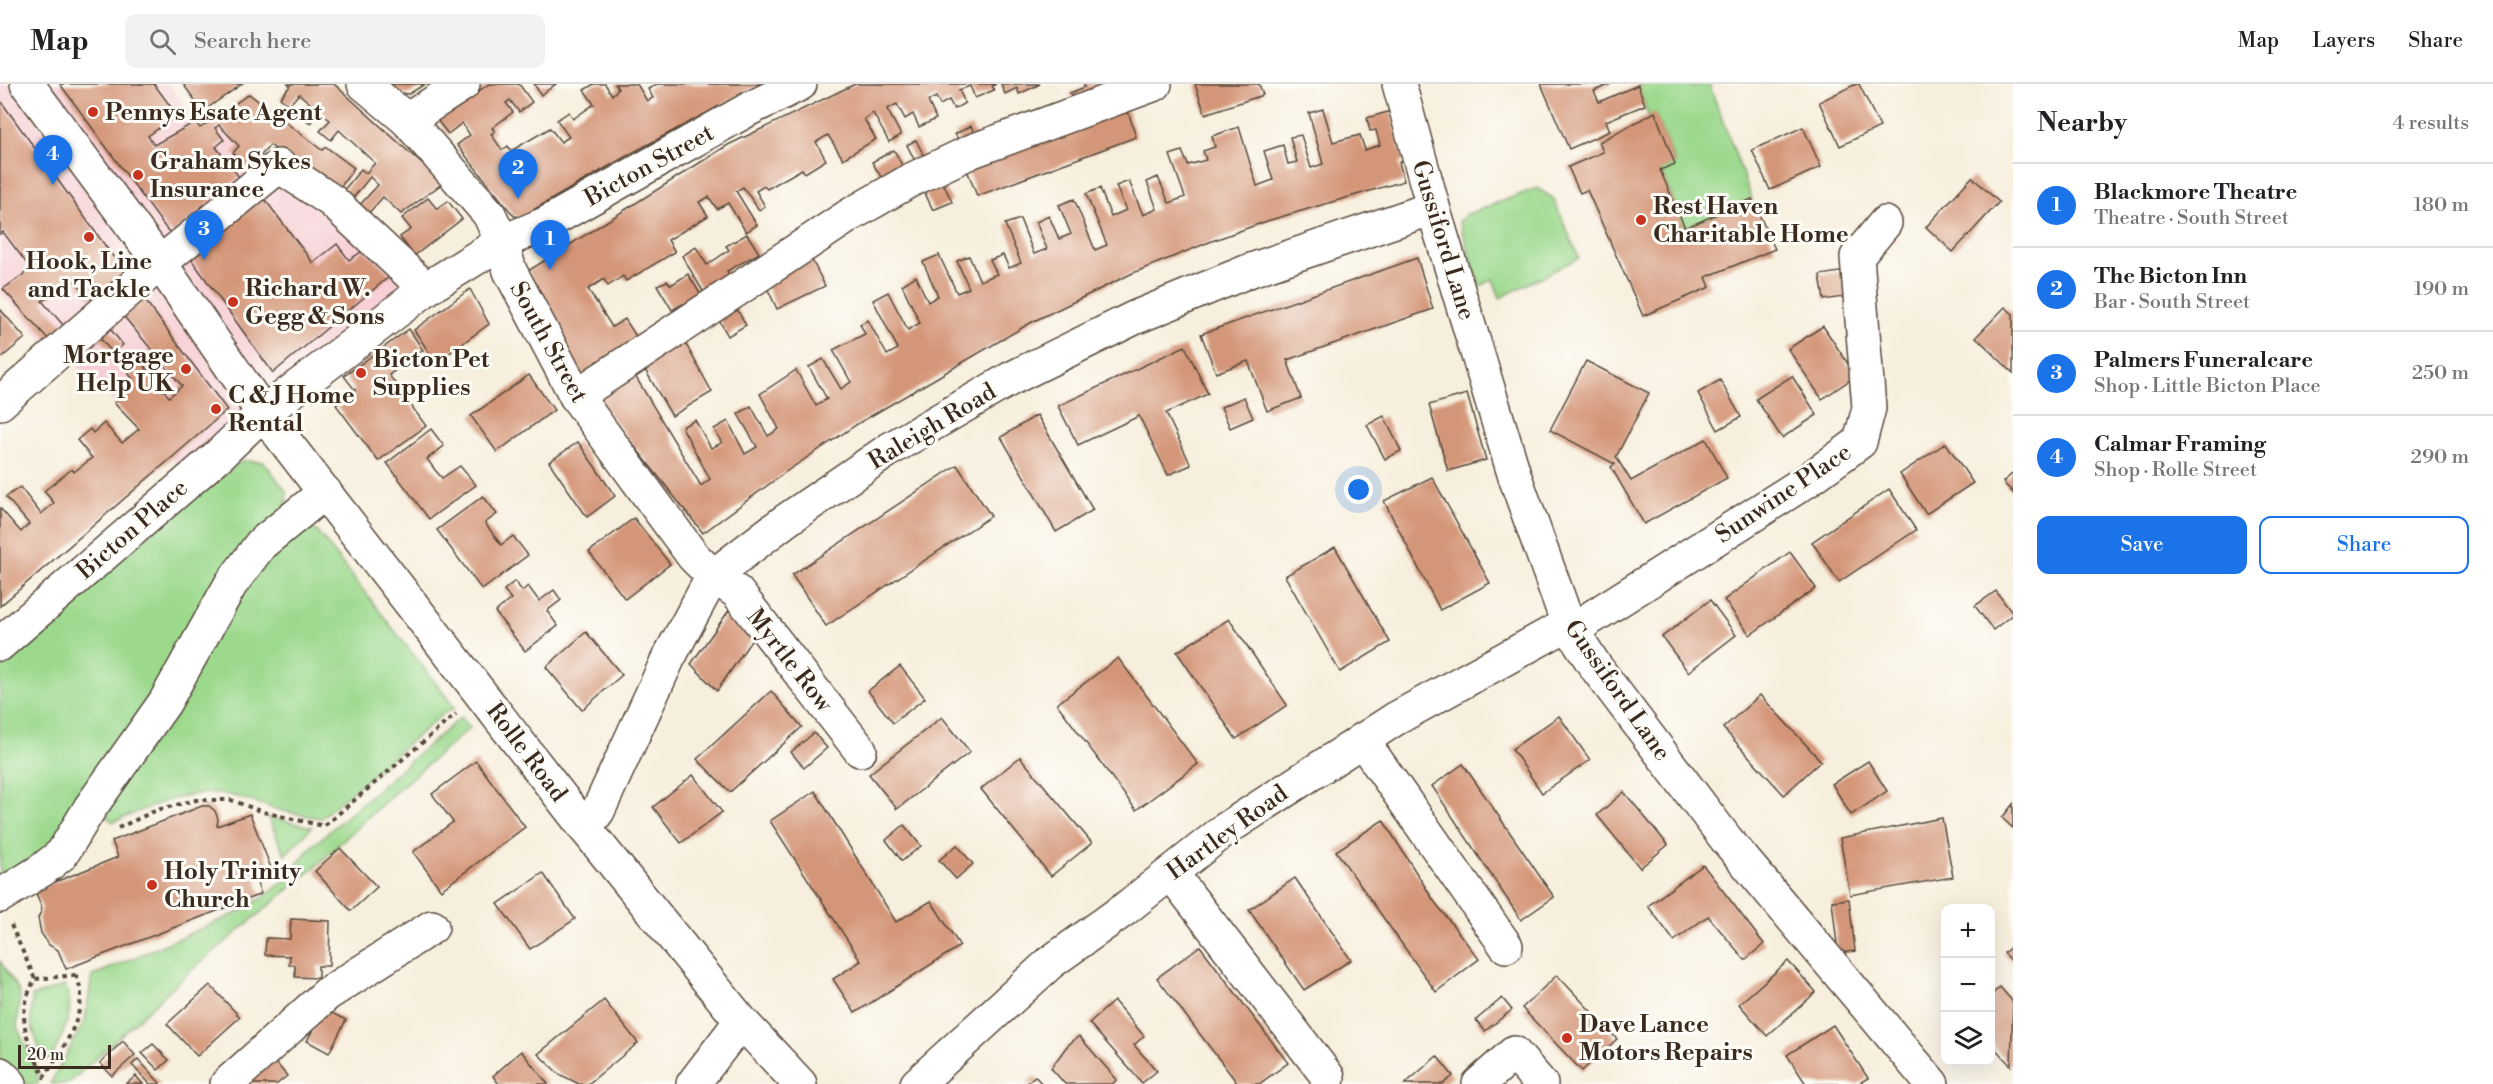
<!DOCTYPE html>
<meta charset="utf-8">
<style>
body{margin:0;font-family:"Libre Bodoni",serif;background:#f2f2f2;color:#202124}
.controls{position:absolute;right:18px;bottom:18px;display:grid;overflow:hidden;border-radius:12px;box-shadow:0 6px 24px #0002}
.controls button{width:54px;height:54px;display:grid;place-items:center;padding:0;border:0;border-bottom:2px solid #e0e0e0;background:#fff;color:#202124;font:30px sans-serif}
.scale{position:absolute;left:18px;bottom:15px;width:93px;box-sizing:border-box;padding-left:6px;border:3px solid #3b2a1e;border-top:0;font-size:16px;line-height:21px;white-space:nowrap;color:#3b2a1e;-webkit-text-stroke:4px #fdfcf7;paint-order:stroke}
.you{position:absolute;left:1359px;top:406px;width:21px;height:21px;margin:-15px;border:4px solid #fff;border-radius:50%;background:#1a73e8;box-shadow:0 0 0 9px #1a73e833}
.badge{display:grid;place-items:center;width:39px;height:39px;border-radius:50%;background:#1a73e8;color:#fff;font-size:20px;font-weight:700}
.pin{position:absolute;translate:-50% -50px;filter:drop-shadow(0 2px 3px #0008)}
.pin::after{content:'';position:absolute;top:32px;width:21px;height:18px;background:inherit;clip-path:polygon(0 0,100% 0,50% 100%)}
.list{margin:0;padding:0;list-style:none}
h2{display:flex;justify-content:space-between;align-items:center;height:78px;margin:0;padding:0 24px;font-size:26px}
h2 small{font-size:20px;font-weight:400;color:#757577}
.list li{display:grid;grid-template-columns:39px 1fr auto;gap:18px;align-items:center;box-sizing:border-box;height:84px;padding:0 24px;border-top:2px solid #e0e0e0}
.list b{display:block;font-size:22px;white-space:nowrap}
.list p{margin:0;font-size:20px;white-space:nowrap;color:#757577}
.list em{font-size:20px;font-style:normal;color:#757577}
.actions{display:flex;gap:12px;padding:18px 24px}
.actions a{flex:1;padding:14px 0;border:2px solid #1a73e8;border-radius:12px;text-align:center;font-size:21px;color:#1a73e8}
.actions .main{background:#1a73e8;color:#fff}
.icon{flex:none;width:33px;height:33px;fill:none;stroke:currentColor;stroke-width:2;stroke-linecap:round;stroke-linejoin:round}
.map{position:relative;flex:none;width:2013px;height:1000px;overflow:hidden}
header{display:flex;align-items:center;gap:36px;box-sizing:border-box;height:84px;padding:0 30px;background:#fff;border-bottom:2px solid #e0e0e0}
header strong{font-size:28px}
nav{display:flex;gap:33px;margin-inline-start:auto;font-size:21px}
.search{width:420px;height:54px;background:#f2f2f2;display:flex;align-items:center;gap:15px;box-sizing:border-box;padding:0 21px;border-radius:12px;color:#757577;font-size:22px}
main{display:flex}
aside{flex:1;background:#fff}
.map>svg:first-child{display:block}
</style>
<header>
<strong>Map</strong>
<div class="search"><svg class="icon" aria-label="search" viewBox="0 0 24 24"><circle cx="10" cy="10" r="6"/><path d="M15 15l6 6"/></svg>Search here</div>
<nav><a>Map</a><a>Layers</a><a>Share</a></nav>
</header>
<main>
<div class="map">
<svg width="2013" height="1000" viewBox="0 0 2013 1000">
<rect width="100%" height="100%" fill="#fdfcf7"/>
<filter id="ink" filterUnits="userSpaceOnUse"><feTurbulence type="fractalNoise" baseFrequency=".0167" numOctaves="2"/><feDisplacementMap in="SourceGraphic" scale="12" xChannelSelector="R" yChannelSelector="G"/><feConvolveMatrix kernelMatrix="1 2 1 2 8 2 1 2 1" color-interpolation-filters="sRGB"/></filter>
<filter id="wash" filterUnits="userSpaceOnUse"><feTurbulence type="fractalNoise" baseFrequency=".008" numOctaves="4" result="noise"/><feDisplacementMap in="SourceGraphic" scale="24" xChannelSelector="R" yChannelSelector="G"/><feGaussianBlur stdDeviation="1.35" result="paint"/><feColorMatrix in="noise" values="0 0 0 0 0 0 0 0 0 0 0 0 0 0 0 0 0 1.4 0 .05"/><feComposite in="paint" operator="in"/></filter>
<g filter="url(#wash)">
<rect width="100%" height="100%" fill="#f7efdd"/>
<g fill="#f7cfd5">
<polygon points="0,0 10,0 247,328 182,386 61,265 51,265 0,209"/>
<polygon points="45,0 169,0 201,44 213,35 260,81 410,197 272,314"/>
</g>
<g fill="#9cd98d" stroke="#6c8256" stroke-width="1.5">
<polygon points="1641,0 1691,0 1693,4 1699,0 1709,0 1752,115 1685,144 1660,86 1675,79 1655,29 1648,32 1638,1"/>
<polygon points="1537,104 1553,114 1579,174 1500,214 1493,195 1480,202 1459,138 1465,131"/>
<polygon points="242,377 264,378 287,408 286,425 170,592 47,764 0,793 0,585 86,507 108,483"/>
<path d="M306,442L317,447L455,624L444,629L321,734C304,731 288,729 272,724C251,717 231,709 209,709C176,710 143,726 113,738L100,728L244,496Z"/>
<polygon points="461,633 470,644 395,708 313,785 187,890 68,1000 50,1000 85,936 92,892 237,829 264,813 284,797 310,764"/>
<polygon points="268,733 312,743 285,771"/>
<polygon points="0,877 20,909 17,943 38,989 38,1000 26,1000 0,973"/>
<path d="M65,902C78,925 61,955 50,976L42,974L31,940L32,912Z"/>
</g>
<g id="blocks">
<g fill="#d49678">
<polygon points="60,0 154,0 177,31 148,52 154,61 195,38 200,44 249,10 319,64 322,66 326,63 354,84 339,105 302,85 270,61 250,84 233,69 239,62 219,41 215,44 224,56 216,63 239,93 174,149 167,146"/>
<polygon points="183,0 242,0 203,27"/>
<polygon points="288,0 334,0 443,99 401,130 383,113 367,131 358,123 378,101 370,93 349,119 340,111 361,85 366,89 375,79 339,46 331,56 320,47 330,36 320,28 310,39 300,31 310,19 299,10 289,21 280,14 290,2"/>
<polygon points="389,0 425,0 409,10 399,9"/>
<polygon points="489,0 519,0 532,18 519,28 510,16 506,19 513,28 492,44 495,47 491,50 502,66 508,62 511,67 550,44 561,58 569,53 557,36 569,28 573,35 594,20 584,6 594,0 605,0 612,11 618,5 615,0 637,0 647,17 653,14 648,5 657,0 761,0 630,70 521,133 514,132 457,61 470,51 462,39 448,50 437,36"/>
<polygon points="534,0 556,0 541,11"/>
<polygon points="855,0 996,0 992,2 994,6 975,14 970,2 959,6 965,19 954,25 949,16 940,21 936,13 928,17 936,35 919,43 913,30 905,35 897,20 887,25 901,51 889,58 873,29 864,35 876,55 843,75 828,51 816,58 826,76 805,89 802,85 767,105 764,102 756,107 765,122 759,126 743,103 736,107 757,141 746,148 728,119 717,125 709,113 699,118 708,132 668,156 675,168 626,197 623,192 608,202 604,195 588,205 612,243 625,235 639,257 582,296 528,187 728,61"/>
<polygon points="1001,0 1040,0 1019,10 1017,4 1005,10"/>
<polygon points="1084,0 1107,0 1110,7 1075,20 1070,9 1085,3"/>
<polygon points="1195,0 1259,0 1263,11 1205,30"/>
<polygon points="1541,0 1611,0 1594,7 1599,18 1638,1 1645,21 1606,37 1610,47 1569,65"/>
<polygon points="1856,0 1859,0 1880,43 1840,62 1819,18"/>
<polygon points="0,16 125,189 94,218 75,197 42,217 65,243 50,257 3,205 31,185 3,148 0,150"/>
<polygon points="1127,24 1136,53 977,112 966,83"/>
<polygon points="1323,25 1333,58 1360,51 1365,66 1380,61 1376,46 1370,47 1367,34 1391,27 1404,77 1399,78 1404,97 1267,137 1212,157 1133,189 1032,238 859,339 787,387 703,449 602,321 599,306 631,285 701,402 710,395 682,343 695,336 711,364 722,359 714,345 728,337 745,370 757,363 738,330 751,322 768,352 779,345 760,310 796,286 816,322 827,315 809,283 823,275 841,305 851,298 833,266 865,250 860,240 868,236 887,271 898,265 873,216 888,208 908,246 920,239 902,201 916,192 928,218 938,212 923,178 939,171 957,209 969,204 957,177 969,172 980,197 997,190 990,176 1003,171 1009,184 1021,179 1005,140 1020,135 1034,170 1047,165 1036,138 1049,132 1059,155 1071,150 1059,121 1074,115 1095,166 1107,161 1086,110 1100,104 1111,133 1126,126 1116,102 1129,97 1143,131 1157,125 1147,98 1158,93 1169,119 1185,113 1170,71 1182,67 1188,81 1206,76 1203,67 1215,63 1212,52 1239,43 1257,102 1273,96 1264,67 1283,61 1288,80 1297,78 1290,53 1301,51 1311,84 1323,80 1309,29"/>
<polygon points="1655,28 1675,80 1660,86 1685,144 1752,115 1775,165 1706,193 1710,203 1643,232 1587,106 1580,109 1568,83 1603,68 1599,58"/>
<polygon points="971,42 978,56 963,64 955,50"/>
<polygon points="1803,43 1821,83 1770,106 1752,66"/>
<polygon points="916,56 928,80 919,85 907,61"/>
<polygon points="894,66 907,91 887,103 872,78"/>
<polygon points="1972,93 1999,118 1953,168 1926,143"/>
<polygon points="941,94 952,118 933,126 922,103"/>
<polygon points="260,109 313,179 337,160 349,176 364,166 391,191 273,289 191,175 191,166"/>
<polygon points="428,114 437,125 448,117 462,135 414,172 400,153 411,145 402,134"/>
<polygon points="747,150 759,169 727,187 734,198 707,214 682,172 696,163 707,181 729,166 726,162"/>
<polygon points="811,174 825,202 777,225 764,197"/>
<polygon points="1417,174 1433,225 1287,276 1301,314 1267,327 1248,277 1216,289 1201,250"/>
<polygon points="1845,187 1850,212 1824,216 1820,191"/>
<polygon points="688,190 704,216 687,227 683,220 672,226 657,201 667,197 671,201"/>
<polygon points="470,205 489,240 436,279 414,246"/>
<polygon points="142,212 227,326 0,522 0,424 21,448 29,440 6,413 20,403 41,430 54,419 44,407 72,385 74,388 92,374 77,356 90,345 93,349 104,339 122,359 139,345 114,319 123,311 117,306 132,294 128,289 142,279 169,313 182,302 121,229"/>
<polygon points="733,218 746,241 728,252 715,229"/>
<polygon points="2005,223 2013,230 2013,289 1976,253"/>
<polygon points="0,225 25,254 0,275"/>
<polygon points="108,242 123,261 113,269 97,251"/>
<polygon points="1823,242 1856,292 1822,315 1788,265"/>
<polygon points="409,245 423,266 389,291 426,342 378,377 336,321 355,306 344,292"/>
<polygon points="683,255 712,308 672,332 641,279"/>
<polygon points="1185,262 1208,310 1166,329 1191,381 1168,391 1139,332 1078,361 1058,322"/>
<polygon points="1586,277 1649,309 1616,373 1631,397 1706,355 1727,394 1644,440 1611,383 1615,380 1550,346"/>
<polygon points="529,291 554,326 497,368 471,332"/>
<polygon points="1792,292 1817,331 1782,354 1756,315"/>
<polygon points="1720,296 1741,333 1718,346 1698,309"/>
<polygon points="1467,310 1486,376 1448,387 1429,321"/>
<polygon points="1244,313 1253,334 1230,344 1221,323"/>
<polygon points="1037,331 1093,426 1056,448 1001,353"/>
<polygon points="1384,332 1401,367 1385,375 1367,341"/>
<polygon points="431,345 444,362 427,375 435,386 442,394 460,382 476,401 429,435 387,379"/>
<polygon points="578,358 615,412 587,433 549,378"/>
<polygon points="1946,359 1973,399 1926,430 1900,390"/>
<polygon points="957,381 991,432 826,542 792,491"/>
<polygon points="2013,389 2013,409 2003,398"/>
<polygon points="1432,393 1490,499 1440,526 1384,417"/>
<polygon points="1889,405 1916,446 1839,498 1812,458"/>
<polygon points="483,412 497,430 485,439 501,461 513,452 528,471 482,506 437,446"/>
<polygon points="634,434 670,480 625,515 589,468"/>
<polygon points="1335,463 1390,558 1340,588 1285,492"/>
<polygon points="1790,468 1816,504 1750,551 1724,516"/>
<polygon points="515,497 522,507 528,502 539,517 554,506 561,516 547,527 558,542 525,567 495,528 511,515 504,506"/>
<polygon points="1996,507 2013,530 1993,546 1975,522"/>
<polygon points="1710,516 1736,551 1688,588 1662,553"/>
<polygon points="732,522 755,551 717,607 691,580"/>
<polygon points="1229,535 1287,621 1236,655 1177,568"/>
<polygon points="586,548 622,591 582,626 546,583"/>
<polygon points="1118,574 1198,680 1136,726 1057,620"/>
<polygon points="900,582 925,614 893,639 868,607"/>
<polygon points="771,607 802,643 730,708 697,675"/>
<polygon points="1760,611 1821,677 1784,711 1723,644"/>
<polygon points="1559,632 1590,676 1542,709 1512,665"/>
<polygon points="942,633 970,668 897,725 869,690"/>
<polygon points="814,649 827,664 804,684 791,668"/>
<polygon points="1020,673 1092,759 1051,792 981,705"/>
<polygon points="476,677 525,743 441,806 413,768 453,738 432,710"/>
<polygon points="1868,677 1887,707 1851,731 1832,700"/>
<polygon points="1463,680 1554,813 1521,836 1432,702"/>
<polygon points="693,691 722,728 681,759 653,723"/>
<polygon points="815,707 896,838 931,817 960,862 855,929 833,895 861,877 770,737"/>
<polygon points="1624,708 1668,761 1640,784 1597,731"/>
<polygon points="2013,720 2013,744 2002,734"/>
<polygon points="202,722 209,722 215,727 218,735 217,742 250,730 273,789 256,796 261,810 66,885 58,866 49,861 41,849 38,834 42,825 35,806 118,773 112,757"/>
<polygon points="1942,734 1953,793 1850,811 1840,754"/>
<polygon points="1383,736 1434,817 1479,875 1436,908 1336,767"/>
<polygon points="904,741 921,762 902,777 886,756"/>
<polygon points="957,761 973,780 956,795 939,776"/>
<polygon points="340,764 377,803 351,827 315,787"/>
<polygon points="1703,781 1764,860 1745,876 1708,832 1674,857 1648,822"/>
<polygon points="543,789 575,835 530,865 498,820"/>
<polygon points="1295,794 1351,876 1304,906 1249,826"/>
<polygon points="1849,815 1855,867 1838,869 1832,817"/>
<polygon points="291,835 330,837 329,882 318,882 318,894 295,893 295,881 289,881 290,872 265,871 266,854 290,855"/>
<polygon points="2013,861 2013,878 2004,869"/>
<polygon points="1200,862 1288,979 1259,1000 1238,1000 1157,894"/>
<polygon points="1788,877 1816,908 1767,952 1739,920"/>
<polygon points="1557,891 1617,955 1582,987 1522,924"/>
<polygon points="210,901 240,933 197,972 167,940"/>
<polygon points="2000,903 2013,918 2011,982 1990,959 1990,912"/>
<polygon points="1502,914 1512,926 1485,947 1476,936"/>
<polygon points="604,916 638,959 588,1000 579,1000 559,990 538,970"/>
<polygon points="1114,917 1144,952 1134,961 1157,987 1142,999 1089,939"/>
<polygon points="324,925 346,936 329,969 307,957"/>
<polygon points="1833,941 1868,994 1858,1000 1806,1000 1787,971"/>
<polygon points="1079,952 1117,996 1112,1000 1065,1000 1051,984 1067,962"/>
<polygon points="123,957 135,971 112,992 100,979"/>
<polygon points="153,960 169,976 158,986 142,969"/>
<polygon points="521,967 548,1000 499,1000 493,992"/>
<polygon points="1437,972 1453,992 1443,1000 1405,1000"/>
<polygon points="272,974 287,992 277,1000 245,1000"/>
<polygon points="138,975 160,999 159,1000 150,1000 132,981"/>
<polygon points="136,992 143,1000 126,1000"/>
<polygon points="1035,992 1042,1000 1025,1000"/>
</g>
</g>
</g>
<g filter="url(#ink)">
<use href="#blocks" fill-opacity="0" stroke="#57483b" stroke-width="1.5"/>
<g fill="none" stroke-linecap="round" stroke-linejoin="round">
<g stroke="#57483b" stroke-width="36">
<g id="minor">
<polyline points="364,0 407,36 489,130 502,158 510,187 576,312 693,472 713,492 737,508 860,666"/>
<polyline points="1399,0 1435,130 1515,393 1568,540 1595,582 1726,755 1932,1000"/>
<polyline points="407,36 463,0"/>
<polyline points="576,312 850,131 911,96 972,67 1155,0"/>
<polyline points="0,319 160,179 279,82 332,117 426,205"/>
<polyline points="1572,546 1808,396 1860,358 1869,324 1857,173 1885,139"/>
<polyline points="0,560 219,371 263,329 426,205 502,158 545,140 749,25 800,0"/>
<polyline points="1362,656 1506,862"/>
<polyline points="585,744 598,727 668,575 713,492 785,437 890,365 1010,295 1134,234 1251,186 1433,124"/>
<polyline points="1171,789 1328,993 1327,1000"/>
<polyline points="0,812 42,786 62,770 90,724 165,618 231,500 261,460 325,408"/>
<polyline points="0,990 10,1000"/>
<polyline points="227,1000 327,910 432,843"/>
<polyline points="693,1000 741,937"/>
<polyline points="917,1000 1051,878 1125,825 1226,745 1395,635 1568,540"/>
<polyline points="1479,1000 1514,969 1541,1000"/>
</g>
</g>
<g stroke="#57483b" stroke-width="36">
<polyline id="major" points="27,0 160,179 263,329 585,744 741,937 800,1000"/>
</g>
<g stroke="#57483b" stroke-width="4" stroke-dasharray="4.5 4.5" stroke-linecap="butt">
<polyline points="118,744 157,726 196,716 231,716 263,728 324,742 456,630"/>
<polyline points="11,841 35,895"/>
<path d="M76,891C78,897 81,904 81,910C81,939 60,970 44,993C27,955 14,935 35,895Z"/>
</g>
<use href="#minor" stroke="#fff" stroke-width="33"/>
<use href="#major" stroke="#fff" stroke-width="33"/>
</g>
</g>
<g fill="#c8321e" stroke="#fdfcf7" stroke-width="2">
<circle cx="93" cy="28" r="6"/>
<circle cx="138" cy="91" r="6"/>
<circle cx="1641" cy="136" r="6"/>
<circle cx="89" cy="153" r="6"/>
<circle cx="233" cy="218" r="6"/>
<circle cx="186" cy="285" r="6"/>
<circle cx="361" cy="289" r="6"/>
<circle cx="216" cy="325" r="6"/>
<circle cx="152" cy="801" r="6"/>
<circle cx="1567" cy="954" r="6"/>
</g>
<g text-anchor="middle" stroke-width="6" stroke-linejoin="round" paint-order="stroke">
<g font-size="24" font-weight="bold" fill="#3b2a1e" stroke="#fdfcf7" text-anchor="start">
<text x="105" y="36">Pennys Esate Agent</text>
<text x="150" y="85">Graham Sykes<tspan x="150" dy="28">Insurance</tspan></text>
<text x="1653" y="130">Rest Haven<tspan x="1653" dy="28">Charitable Home</tspan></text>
<text x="89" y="185" text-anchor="middle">Hook, Line<tspan x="89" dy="28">and Tackle</tspan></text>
<text x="245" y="212">Richard W.<tspan x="245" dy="28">Gegg &amp; Sons</tspan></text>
<text x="174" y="279" text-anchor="end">Mortgage<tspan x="174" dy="28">Help UK</tspan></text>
<text x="373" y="283">Bicton Pet<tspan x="373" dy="28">Supplies</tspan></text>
<text x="228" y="319">C &amp; J Home<tspan x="228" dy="28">Rental</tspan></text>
<text x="164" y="795">Holy Trinity<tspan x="164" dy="28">Church</tspan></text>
<text x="1579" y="948">Dave Lance<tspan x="1579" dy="28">Motors Repairs</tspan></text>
</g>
<g font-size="24" fill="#3b2a1e" stroke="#fdfcf7">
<text transform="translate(649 81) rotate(-29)" y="8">Bicton Street</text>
<text transform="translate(1444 156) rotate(73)" y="8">Gussiford Lane</text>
<text transform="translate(549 258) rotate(61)" y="8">South Street</text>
<text transform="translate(932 342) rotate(-31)" y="8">Raleigh Road</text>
<text transform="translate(1783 409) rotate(-34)" y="8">Sunwine Place</text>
<text transform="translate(132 445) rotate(-41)" y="8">Bicton Place</text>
<text transform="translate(790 576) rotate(52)" y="8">Myrtle Row</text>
<text transform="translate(1618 606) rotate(55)" y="8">Gussiford Lane</text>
<text transform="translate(527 668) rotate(53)" y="8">Rolle Road</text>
<text transform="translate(1227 748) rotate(-36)" y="8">Hartley Road</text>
</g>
</g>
</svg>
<div class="controls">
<button>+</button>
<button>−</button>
<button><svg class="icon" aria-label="layers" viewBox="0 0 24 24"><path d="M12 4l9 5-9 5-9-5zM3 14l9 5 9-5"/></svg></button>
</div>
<div class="scale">20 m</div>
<div class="you"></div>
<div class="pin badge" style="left:550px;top:186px">1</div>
<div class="pin badge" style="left:518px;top:115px">2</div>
<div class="pin badge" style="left:204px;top:176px">3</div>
<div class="pin badge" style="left:53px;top:101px">4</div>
</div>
<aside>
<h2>Nearby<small>4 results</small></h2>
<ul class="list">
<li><span class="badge">1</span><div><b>Blackmore Theatre</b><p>Theatre · South Street</p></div><em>180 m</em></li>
<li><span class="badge">2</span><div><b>The Bicton Inn</b><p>Bar · South Street</p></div><em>190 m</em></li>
<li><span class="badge">3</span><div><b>Palmers Funeralcare</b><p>Shop · Little Bicton Place</p></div><em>250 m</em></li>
<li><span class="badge">4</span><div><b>Calmar Framing</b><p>Shop · Rolle Street</p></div><em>290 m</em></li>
</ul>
<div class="actions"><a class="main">Save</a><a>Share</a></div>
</aside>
</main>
